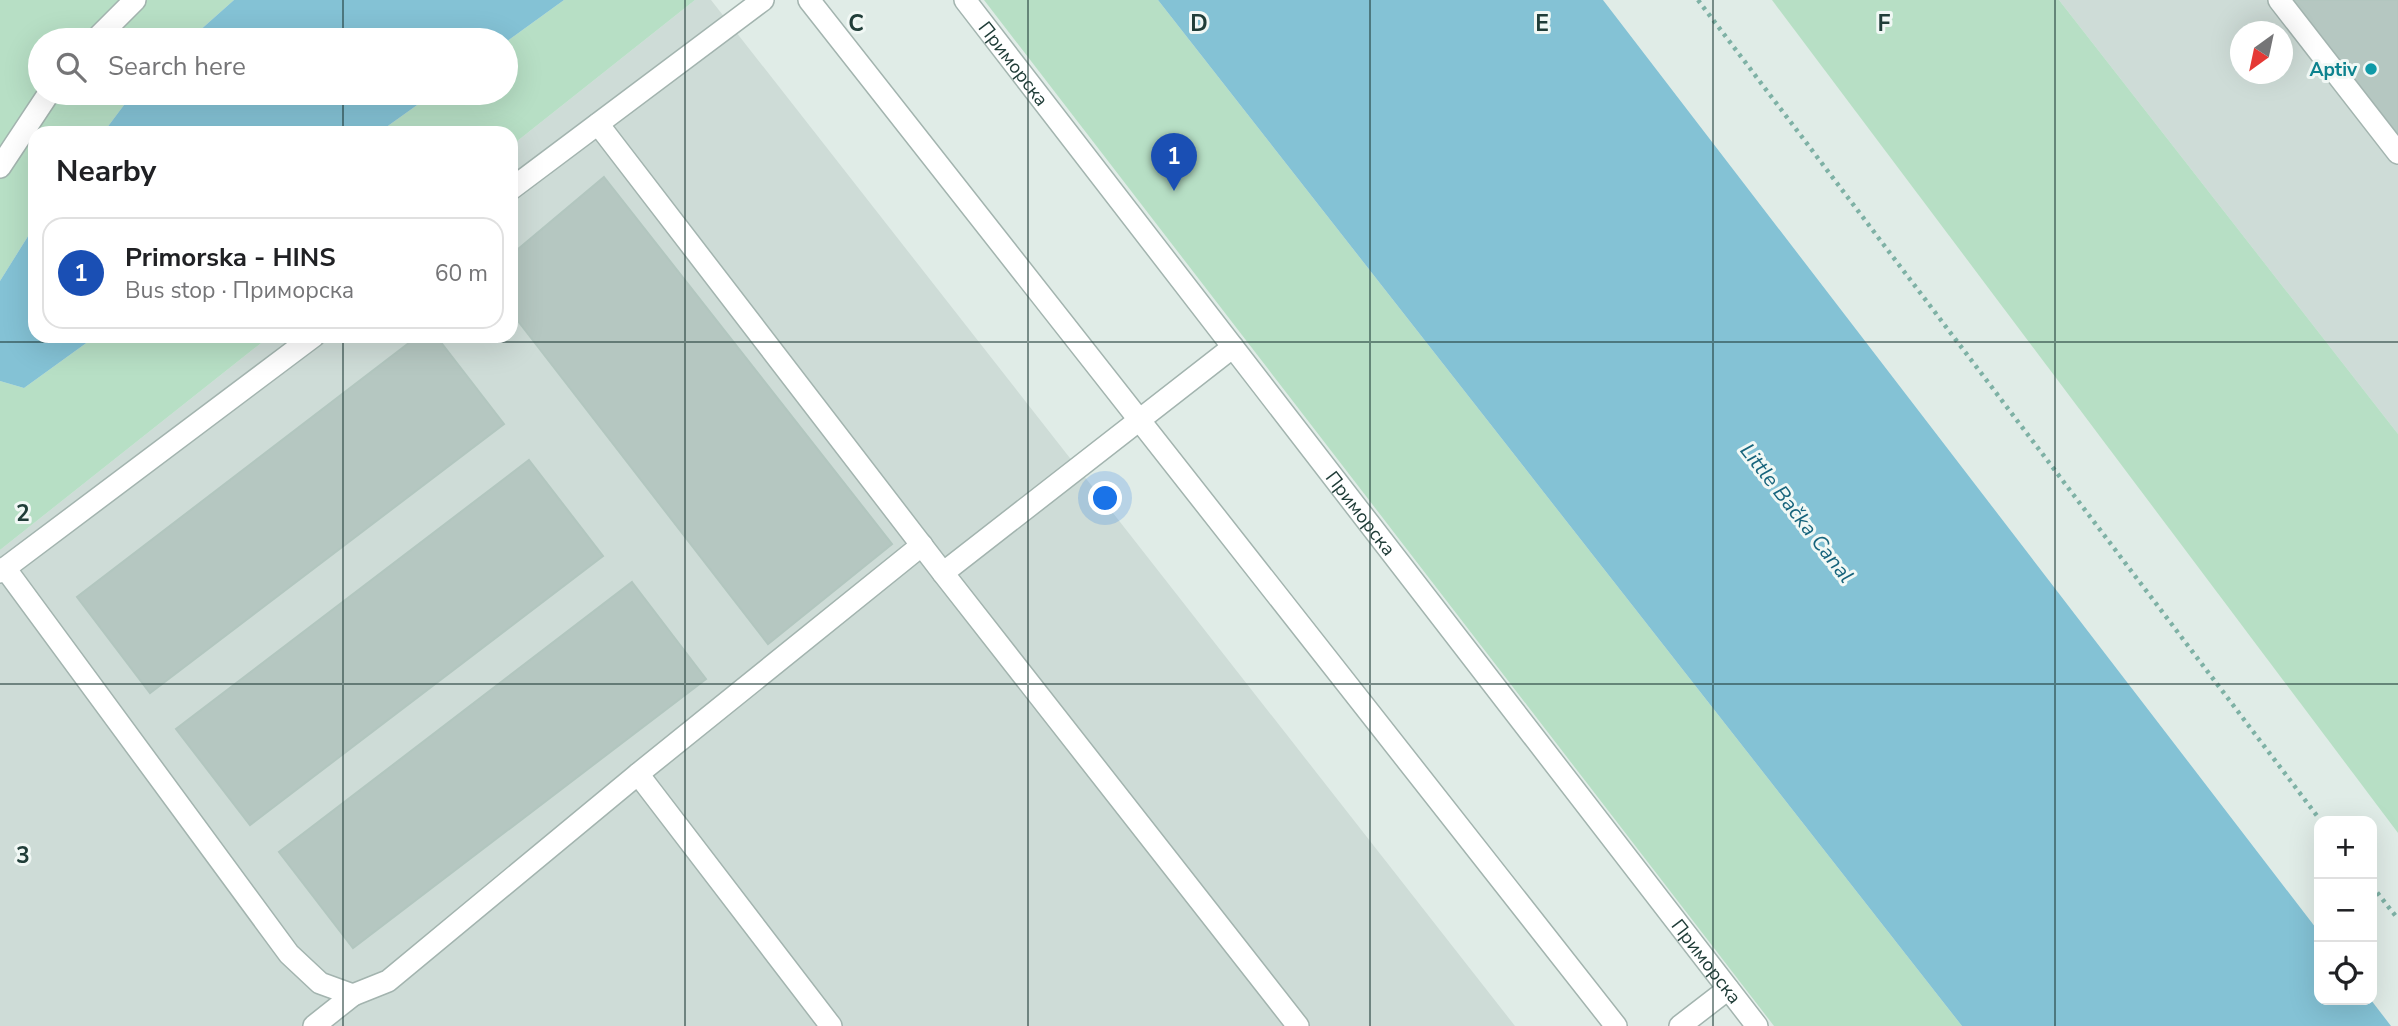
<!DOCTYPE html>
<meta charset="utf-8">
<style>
body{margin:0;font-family:"Nunito Sans",sans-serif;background:#f6f6f6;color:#202124}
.controls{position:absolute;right:21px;bottom:21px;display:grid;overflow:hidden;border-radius:14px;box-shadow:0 7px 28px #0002}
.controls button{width:63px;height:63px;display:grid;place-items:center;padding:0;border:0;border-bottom:2px solid #e0e0e0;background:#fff;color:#202124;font:35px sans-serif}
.compass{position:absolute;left:2230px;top:21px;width:63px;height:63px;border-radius:50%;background:#fff;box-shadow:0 7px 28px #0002;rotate:213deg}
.you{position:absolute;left:1106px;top:499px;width:24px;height:24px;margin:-18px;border:5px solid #fff;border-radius:50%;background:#1a73e8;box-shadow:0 0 0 10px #1a73e833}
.badge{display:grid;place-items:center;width:46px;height:46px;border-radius:50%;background:#db2777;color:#fff;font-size:23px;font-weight:700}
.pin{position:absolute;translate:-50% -58px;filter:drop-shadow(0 2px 4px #0008)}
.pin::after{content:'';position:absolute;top:37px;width:24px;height:21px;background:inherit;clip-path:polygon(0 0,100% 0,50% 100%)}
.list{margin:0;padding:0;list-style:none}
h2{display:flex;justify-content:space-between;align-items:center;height:91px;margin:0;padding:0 28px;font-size:30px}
h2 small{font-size:23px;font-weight:400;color:#757577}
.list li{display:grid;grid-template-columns:46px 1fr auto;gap:21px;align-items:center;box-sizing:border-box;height:112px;margin:0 14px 14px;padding:0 14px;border:2px solid #e0e0e0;border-radius:21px}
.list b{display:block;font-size:26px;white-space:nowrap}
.list p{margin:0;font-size:23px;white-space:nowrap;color:#757577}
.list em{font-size:23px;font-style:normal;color:#757577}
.icon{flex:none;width:38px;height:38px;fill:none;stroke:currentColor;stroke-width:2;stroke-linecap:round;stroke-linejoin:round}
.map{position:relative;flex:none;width:2398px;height:1026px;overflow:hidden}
.search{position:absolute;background:#fff;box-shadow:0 7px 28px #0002;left:28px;top:28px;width:490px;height:77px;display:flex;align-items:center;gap:18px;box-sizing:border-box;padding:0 24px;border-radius:38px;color:#757577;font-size:26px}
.panel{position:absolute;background:#fff;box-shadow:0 7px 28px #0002;left:28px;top:126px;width:490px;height:217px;border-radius:21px}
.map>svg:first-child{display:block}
</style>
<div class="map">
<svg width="2398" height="1026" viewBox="0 0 2398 1026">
<rect width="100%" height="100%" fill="#e0ece7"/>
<g fill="#cedcd7" fill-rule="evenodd">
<polygon points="695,0 711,0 1515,1026 0,1026 0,550 270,336 511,336 511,146"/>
<path d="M2059,0H2398V434ZM2240,32H2282V74H2240Z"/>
</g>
<g fill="#b7dfc5">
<polygon points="0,0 234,0 189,40 40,40 40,93 133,93 103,133 35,133 35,225 0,281"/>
<polygon points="564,0 695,0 511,146 511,133 378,133 434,93 506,93 506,42"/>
<polygon points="984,0 1158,0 1962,1026 1774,1026"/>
<polygon points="1772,0 2059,0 2398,434 2398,833"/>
<polygon points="96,336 270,336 0,550 0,381 24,388"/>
</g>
<g fill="#84c2d5">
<polygon points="234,0 564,0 506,42 189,40"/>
<polygon points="1158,0 1603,0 2319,932 2319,1000 2371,1000 2391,1026 1962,1026"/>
<polygon points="133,93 434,93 378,133 103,133"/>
<polygon points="35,225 35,336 96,336 24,388 0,381 0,281"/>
</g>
<g fill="#b5c7c1" stroke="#b2c6bf" stroke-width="2">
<polygon points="2290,0 2398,0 2398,138"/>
<polygon points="604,177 892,544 768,644 511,312 511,255"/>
<polygon points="418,336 436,336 504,424 150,693 77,597"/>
<polygon points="529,460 603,556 250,825 176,729"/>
<polygon points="632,582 706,679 353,948 279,852"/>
</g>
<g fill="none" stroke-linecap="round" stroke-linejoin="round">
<g stroke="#a3b4af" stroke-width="24">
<g id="service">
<polyline points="809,0 1616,1026"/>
<polyline points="2279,0 2398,153"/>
<polyline points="598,124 943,573 1298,1026"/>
<polyline points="511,189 763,0"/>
<polyline points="5,568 289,954 320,983 353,995 388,981 638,774 922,545"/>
<polyline points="0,572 314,336"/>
<polyline points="943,573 1233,347"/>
<polyline points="638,774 831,1026"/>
<polyline points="314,1026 353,995"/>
<polyline points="1680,1026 1728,989"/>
</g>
</g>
<g stroke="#a3b4af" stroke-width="24">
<g id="minor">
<path id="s1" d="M965,0L1757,1026"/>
</g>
</g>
<g stroke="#a3b4af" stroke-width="24">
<g id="tertiary">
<polyline points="95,40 135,0"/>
<polyline points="0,167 49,93"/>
</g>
</g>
<g stroke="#7eb1a5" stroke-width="4.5" stroke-dasharray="3.5 5" stroke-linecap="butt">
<polyline points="1698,0 2321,821"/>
<polyline points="2372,886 2398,919"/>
</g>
<use href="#service" stroke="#fff" stroke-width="21"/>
<use href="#minor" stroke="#fff" stroke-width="21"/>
<use href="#tertiary" stroke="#fff" stroke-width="21"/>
</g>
<path fill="none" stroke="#203d38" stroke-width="2" stroke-opacity="0.55" d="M343,0V40M685,0V1026M1028,0V1026M1370,0V1026M1713,0V1026M2055,0V1026M343,93V133M343,336V1026M0,342H2398M0,684H2398"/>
<circle fill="#0f9aa8" stroke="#f1f8f5" stroke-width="2.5" cx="2371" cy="69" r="7"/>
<g text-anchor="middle" stroke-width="6" stroke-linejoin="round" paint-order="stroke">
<g font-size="19" fill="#203d38" stroke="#f1f8f5">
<text dy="7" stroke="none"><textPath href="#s1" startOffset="80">Приморска</textPath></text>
<text dy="7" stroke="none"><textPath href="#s1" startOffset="648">Приморска</textPath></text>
<text dy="7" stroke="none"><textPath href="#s1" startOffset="1214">Приморска</textPath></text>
</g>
<g font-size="19" font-weight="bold" fill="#0d838f" stroke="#f1f8f5" text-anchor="end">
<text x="2357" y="76">Aptiv</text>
</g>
<g font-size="21" font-style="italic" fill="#17647c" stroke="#f1f8f5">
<text transform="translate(1797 513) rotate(52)" y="7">Little Bačka Canal</text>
</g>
</g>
<g font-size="23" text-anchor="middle" font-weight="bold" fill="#203d38" stroke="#f1f8f5" stroke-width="6" stroke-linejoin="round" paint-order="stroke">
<text x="856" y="31">C</text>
<text x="1199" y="31">D</text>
<text x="1542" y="31">E</text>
<text x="1884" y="31">F</text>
<text x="23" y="521">2</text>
<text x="23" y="863">3</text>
</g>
</svg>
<div class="controls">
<button>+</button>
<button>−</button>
<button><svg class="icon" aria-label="locate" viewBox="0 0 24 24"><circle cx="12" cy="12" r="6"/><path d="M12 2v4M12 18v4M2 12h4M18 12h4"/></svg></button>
</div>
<svg class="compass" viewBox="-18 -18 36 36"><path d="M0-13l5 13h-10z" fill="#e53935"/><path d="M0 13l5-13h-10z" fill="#757577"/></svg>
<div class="you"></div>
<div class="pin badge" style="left:1174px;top:191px;background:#1a4fb4">1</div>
<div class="search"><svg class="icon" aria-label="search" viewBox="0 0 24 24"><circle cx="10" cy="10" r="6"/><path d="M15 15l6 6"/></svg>Search here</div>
<section class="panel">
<h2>Nearby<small></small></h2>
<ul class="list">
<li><span class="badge" style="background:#1a4fb4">1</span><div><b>Primorska - HINS</b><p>Bus stop · Приморска</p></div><em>60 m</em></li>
</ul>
</section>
</div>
